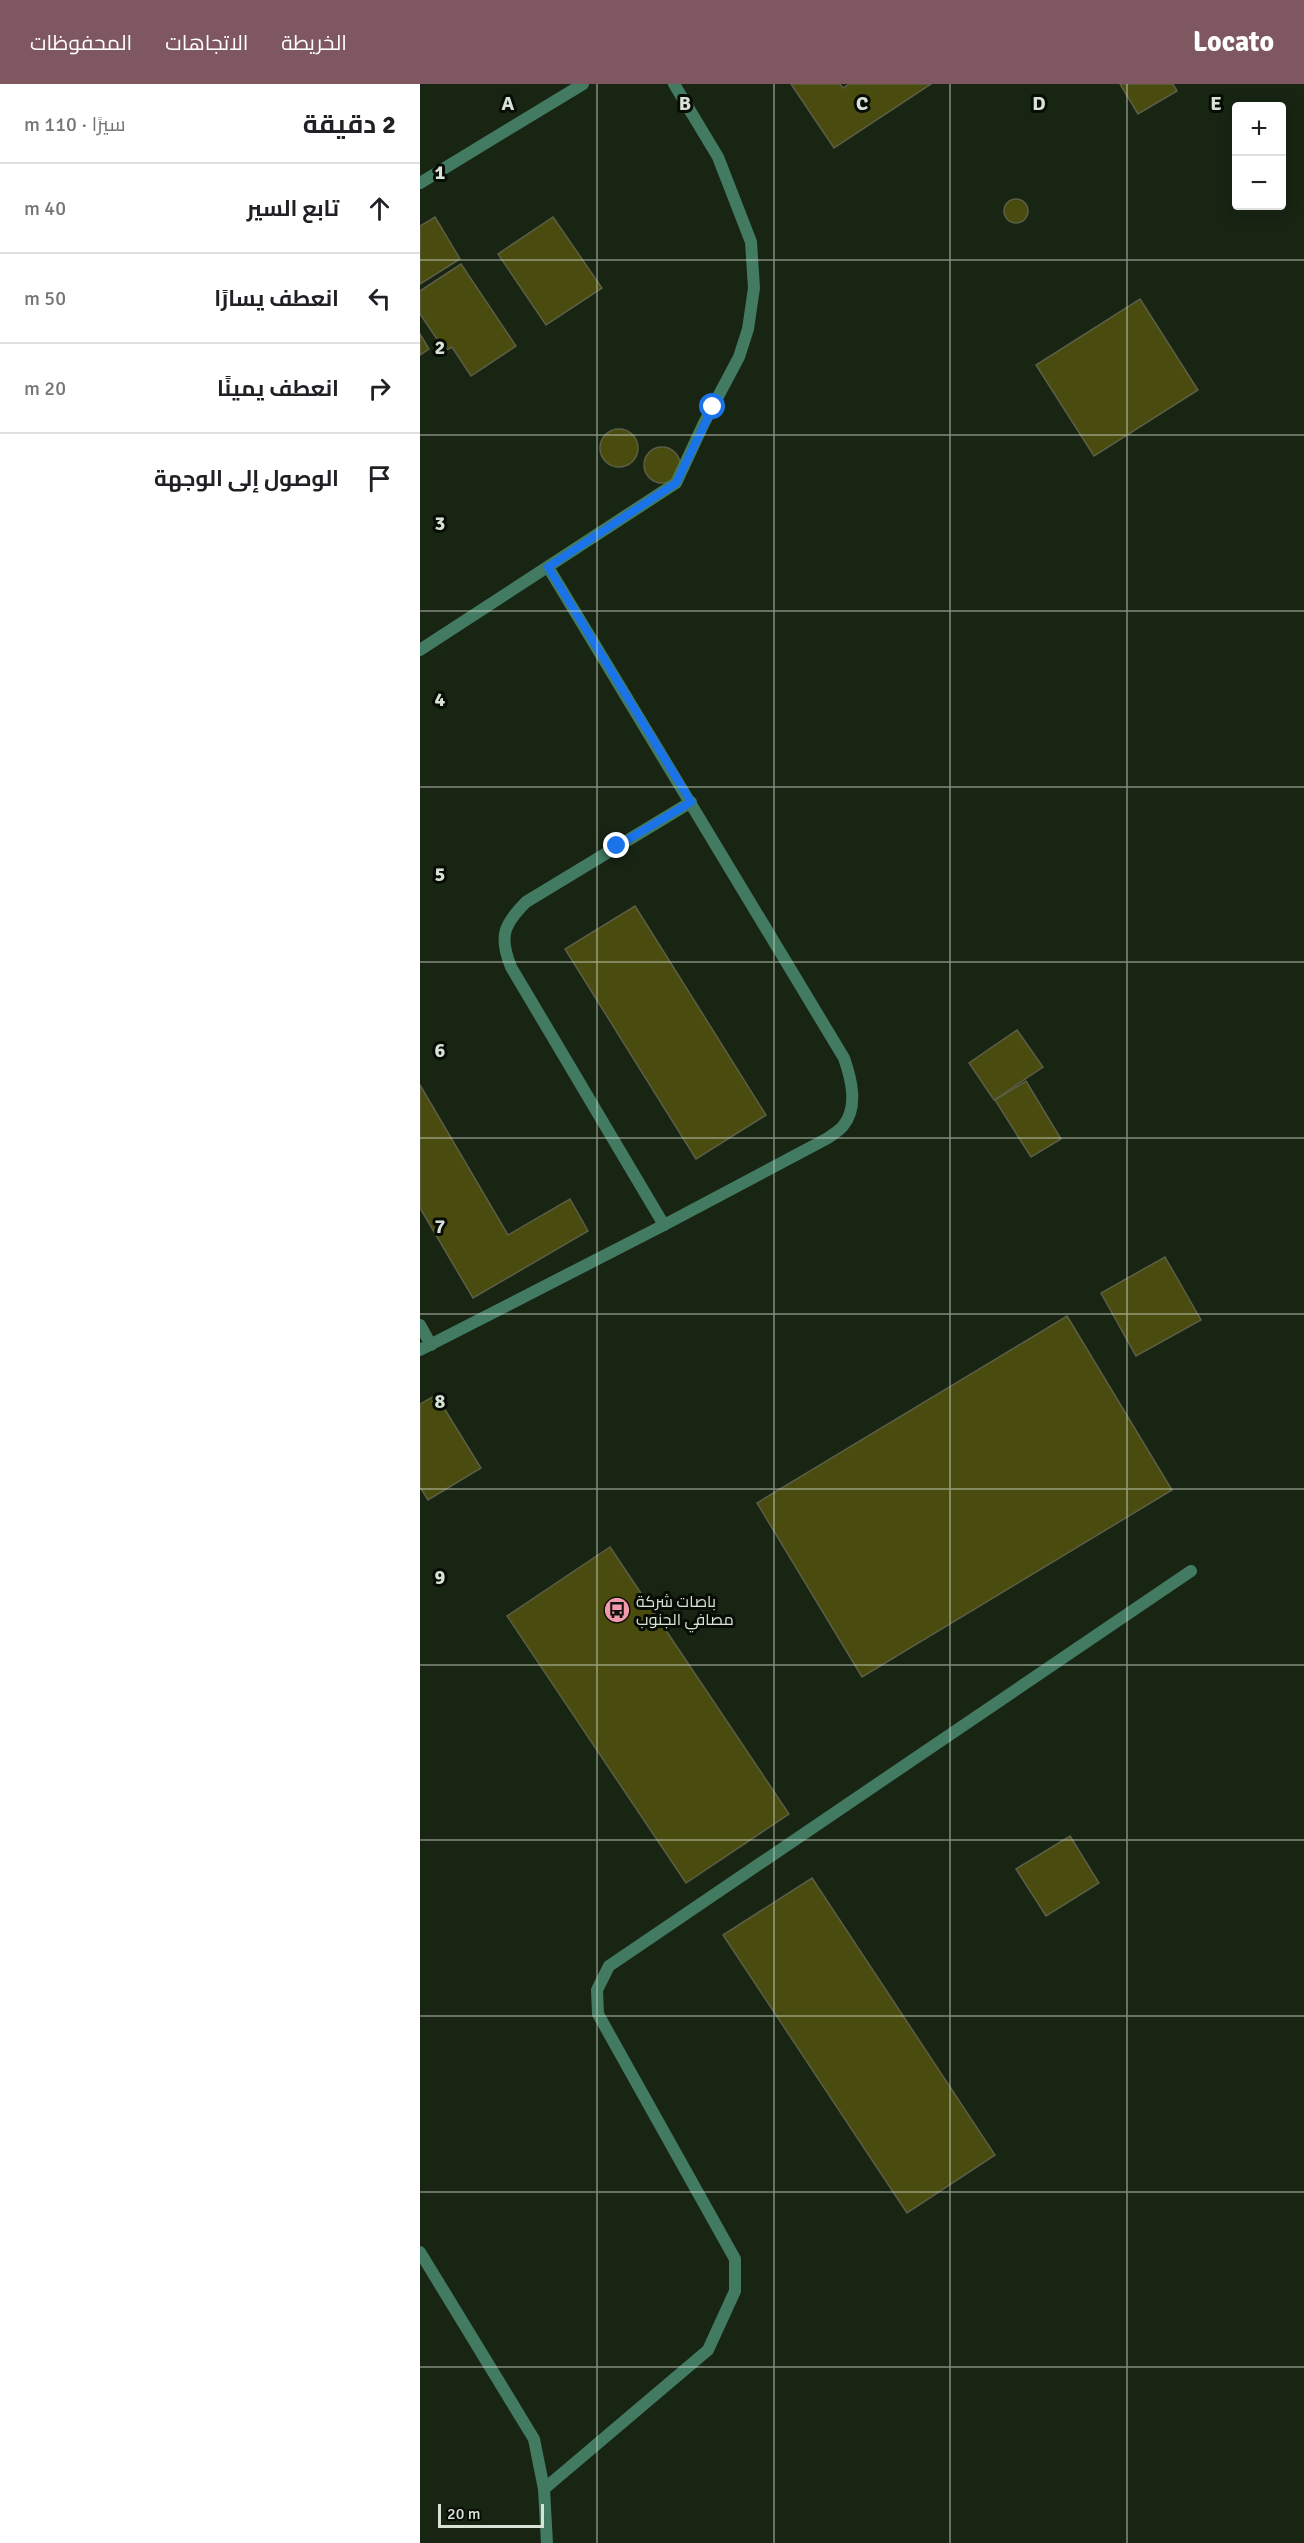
<!DOCTYPE html>
<html lang="ar">
<meta charset="utf-8">
<style>
body{margin:0;font-family:Signika,Cairo,sans-serif;background:#f6f6f6;color:#202124;direction:rtl}
.controls{position:absolute;right:18px;top:18px;display:grid;overflow:hidden;border-radius:6px;box-shadow:0 3px 15px #0003}
.controls button{width:54px;height:54px;display:grid;place-items:center;padding:0;border:0;border-bottom:2px solid #e0e0e0;background:#fff;color:#202124;font:30px sans-serif}
.scale{position:absolute;left:18px;bottom:15px;width:106px;box-sizing:border-box;padding-left:6px;border:3px solid #d9e2d6;border-top:0;font-size:16px;line-height:21px;white-space:nowrap;color:#d9e2d6;-webkit-text-stroke:4px #070c05;paint-order:stroke}
.stop{position:absolute;width:18px;height:18px;margin:-14px;border:4px solid #1a73e8;border-radius:50%;background:#fff}
.stop.end{background:#1a73e8;border-color:#fff;box-shadow:0 2px 6px #0008}
.list{margin:0;padding:0;list-style:none}
h2{display:flex;justify-content:space-between;align-items:center;height:78px;margin:0;padding:0 24px;font-size:26px}
h2 small{font-size:20px;font-weight:400;color:#757577}
.list li{display:grid;grid-template-columns:39px 1fr auto;gap:18px;align-items:center;box-sizing:border-box;height:90px;padding:0 24px;border-top:2px solid #e0e0e0}
.list b{display:block;font-size:22px;white-space:nowrap}
.list em{font-size:20px;font-style:normal;color:#757577}
.icon{flex:none;width:33px;height:33px;fill:none;stroke:currentColor;stroke-width:2;stroke-linecap:round;stroke-linejoin:round}
.map{position:relative;flex:none;width:884px;height:2459px;overflow:hidden;direction:ltr}
header{display:flex;align-items:center;gap:36px;box-sizing:border-box;height:84px;padding:0 30px;background:#7e5761;color:#fff}
header strong{font-size:28px}
nav{display:flex;gap:33px;margin-inline-start:auto;font-size:21px}
main{display:flex}
aside{flex:1;background:#fff}
.map>svg:first-child{display:block}
</style>
<header>
<strong>Locato</strong>
<nav><a>الخريطة</a><a>الاتجاهات</a><a>المحفوظات</a></nav>
</header>
<main>
<div class="map">
<svg width="884" height="2459" viewBox="0 0 884 2459">
<rect width="100%" height="100%" fill="#182513"/>
<g fill="#494c0e" stroke="#5c5e46" stroke-width="1.5">
<polygon points="371,0 420,0 423,4 429,0 511,0 414,64"/>
<polygon points="700,0 753,0 757,7 718,30"/>
<circle cx="596" cy="127" r="12"/>
<polygon points="15,133 40,175 0,200 0,142"/>
<polygon points="133,133 182,204 126,241 78,170"/>
<polygon points="41,180 96,262 51,292 32,263 25,267 0,230 0,207"/>
<polygon points="720,215 778,306 674,372 616,281"/>
<polygon points="0,250 9,265 0,271"/>
<circle cx="199" cy="364" r="19"/>
<circle cx="242" cy="381" r="18"/>
<polygon points="215,822 346,1031 276,1075 145,865"/>
<polygon points="597,946 623,983 574,1016 549,979"/>
<polygon points="606,997 641,1055 611,1073 575,1016"/>
<polygon points="0,1001 88,1151 150,1115 168,1147 53,1214 0,1124"/>
<polygon points="745,1173 781,1236 716,1272 681,1209"/>
<polygon points="647,1232 752,1406 442,1593 337,1419"/>
<polygon points="16,1311 61,1384 8,1416 0,1403 0,1320"/>
<polygon points="190,1463 369,1730 266,1799 87,1532"/>
<polygon points="650,1752 679,1799 626,1832 596,1785"/>
<polygon points="392,1794 575,2071 487,2129 303,1851"/>
</g>
<g fill="none" stroke-linecap="round" stroke-linejoin="round">
<g stroke="#427a62" stroke-width="12">
<polyline points="0,99 163,0"/>
<polyline points="0,566 256,399 284,339 319,273 328,245 334,204 331,158 298,73 254,0"/>
<path d="M244,1141L91,883C79,853 83,841 106,818L271,718"/>
<polyline points="0,1241 11,1261"/>
<path d="M0,1266L244,1141L408,1054C413,1050 419,1047 423,1042C439,1023 431,994 424,974L128,483"/>
<polyline points="0,2168 114,2355 124,2405 127,2459"/>
<polyline points="124,2405 288,2266 315,2207 315,2175 178,1930 177,1906 189,1882 771,1487"/>
</g>
</g>
<g fill="none" stroke-linecap="round" stroke-linejoin="round">
<polyline stroke="#1a73e8" stroke-width="8" points="197,762 271,718 128,483 256,399 293,323"/>
</g>
<path fill="none" stroke="#d9e2d6" stroke-width="1.5" stroke-opacity="0.55" d="M177,0V2459M354,0V2459M530,0V2459M707,0V2459M0,176H884M0,351H884M0,527H884M0,703H884M0,878H884M0,1054H884M0,1230H884M0,1405H884M0,1581H884M0,1756H884M0,1932H884M0,2108H884M0,2283H884"/>
<defs>
<g id="bus-disc" transform="scale(1.35)"><circle r="9.5" fill="#f29aac" stroke="#070c05"/><path d="M-5-6H5V4H4V6H2V4H-2V6H-4V4H-5ZM-3.5-4V0h7V-4ZM-3.5 1.2v1.5H-2V1.2ZM2 1.2v1.5H3.5V1.2Z" fill="#111"/></g>
</defs>
<g fill-rule="evenodd">
<use href="#bus-disc" x="197" y="1526"/>
</g>
<g text-anchor="middle" stroke-width="6" stroke-linejoin="round" paint-order="stroke">
<g font-size="16" fill="#d9e2d6" stroke="#070c05" text-anchor="start">
<text x="216" y="1523">باصات شركة<tspan x="216" dy="18">مصافي الجنوب</tspan></text>
</g>
</g>
<g font-size="20" text-anchor="middle" font-weight="bold" fill="#d9e2d6" stroke="#070c05" stroke-width="6" stroke-linejoin="round" paint-order="stroke">
<text x="88" y="26">A</text>
<text x="265" y="26">B</text>
<text x="442" y="26">C</text>
<text x="619" y="26">D</text>
<text x="796" y="26">E</text>
<text x="20" y="95">1</text>
<text x="20" y="270">2</text>
<text x="20" y="446">3</text>
<text x="20" y="622">4</text>
<text x="20" y="797">5</text>
<text x="20" y="973">6</text>
<text x="20" y="1149">7</text>
<text x="20" y="1324">8</text>
<text x="20" y="1500">9</text>
</g>
</svg>
<div class="controls">
<button>+</button>
<button>−</button>
</div>
<div class="scale">20 m</div>
<div class="stop" style="left:293px;top:323px"></div>
<div class="stop end" style="left:197px;top:762px"></div>
</div>
<aside>
<h2>2 دقيقة<small>سيرًا · 110 m</small></h2>
<ul class="list">
<li><svg class="icon" aria-label="ahead" viewBox="0 0 24 24"><path d="M12 20V5M6 11l6-6 6 6"/></svg><div><b>تابع السير</b></div><em>40 m</em></li>
<li><svg class="icon" aria-label="left" viewBox="0 0 24 24"><path d="M17 20v-9H6M10 6l-5 5 5 5"/></svg><div><b>انعطف يسارًا</b></div><em>50 m</em></li>
<li><svg class="icon" aria-label="right" viewBox="0 0 24 24"><path d="M7 20v-9h11M14 6l5 5-5 5"/></svg><div><b>انعطف يمينًا</b></div><em>20 m</em></li>
<li><svg class="icon" aria-label="arrive" viewBox="0 0 24 24"><path d="M6 21V4h12l-3 4 3 4H6"/></svg><div><b>الوصول إلى الوجهة</b></div></li>
</ul>
</aside>
</main>
